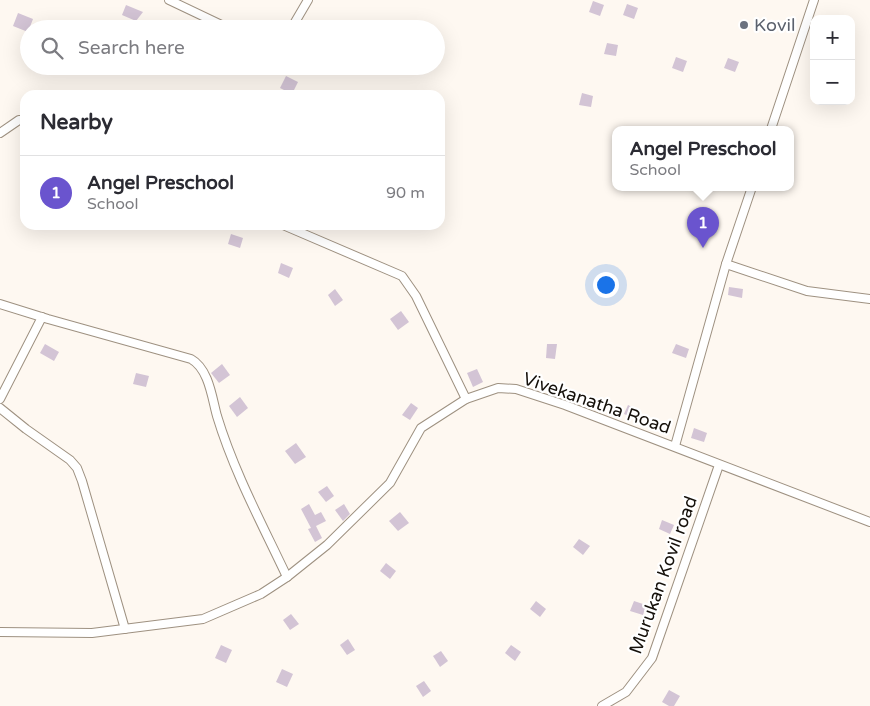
<!DOCTYPE html>
<meta charset="utf-8">
<style>
body{margin:0;font-family:"Varela Round",sans-serif;background:#f2f2f3;color:#2b2b33}
.controls{position:absolute;right:15px;top:15px;display:grid;overflow:hidden;border-radius:10px;box-shadow:0 5px 20px #0002}
.controls button{width:45px;height:45px;display:grid;place-items:center;padding:0;border:0;border-bottom:1px solid #e1e1e2;background:#fff;color:#2b2b33;font:25px sans-serif}
.you{position:absolute;left:605px;top:284px;width:18px;height:18px;margin:-12px;border:4px solid #fff;border-radius:50%;background:#1a73e8;box-shadow:0 0 0 8px #1a73e833}
.badge{display:grid;place-items:center;width:32px;height:32px;border-radius:50%;background:#6a54ce;color:#fff;font-size:16px;font-weight:700}
.pin{position:absolute;translate:-50% -41px;filter:drop-shadow(0 1px 2px #0008)}
.pin::after{content:'';position:absolute;top:26px;width:18px;height:15px;background:inherit;clip-path:polygon(0 0,100% 0,50% 100%)}
.popup{position:absolute;left:612px;top:126px;width:182px;height:65px;box-sizing:border-box;display:grid;place-content:center;border-radius:10px;background:#fff;filter:drop-shadow(0 1px 4px #0005);font-size:16px;white-space:nowrap;color:#7c7c81}
.popup b{font-size:19px;color:#2b2b33}
.popup::after{content:'';position:absolute;left:50%;top:100%;margin-left:-10px;border:10px solid transparent;border-top-color:#fff}
.list{margin:0;padding:0;list-style:none}
h2{display:flex;justify-content:space-between;align-items:center;height:65px;margin:0;padding:0 20px;font-size:21px}
h2 small{font-size:16px;font-weight:400;color:#7c7c81}
.list li{display:grid;grid-template-columns:32px 1fr auto;gap:15px;align-items:center;box-sizing:border-box;height:75px;padding:0 20px;border-top:1px solid #e1e1e2}
.list b{display:block;font-size:19px;white-space:nowrap}
.list p{margin:0;font-size:16px;white-space:nowrap;color:#7c7c81}
.list em{font-size:16px;font-style:normal;color:#7c7c81}
.icon{flex:none;width:28px;height:28px;fill:none;stroke:currentColor;stroke-width:2;stroke-linecap:round;stroke-linejoin:round}
.map{position:relative;flex:none;width:870px;height:706px;overflow:hidden}
.search{position:absolute;background:#fff;box-shadow:0 5px 20px #0002;left:20px;top:20px;width:425px;height:55px;display:flex;align-items:center;gap:12px;box-sizing:border-box;padding:0 18px;border-radius:28px;color:#7c7c81;font-size:19px}
.panel{position:absolute;background:#fff;box-shadow:0 5px 20px #0002;left:20px;top:90px;width:425px;height:140px;border-radius:15px}
.map>svg:first-child{display:block}
</style>
<div class="map">
<svg width="870" height="706" viewBox="0 0 870 706">
<rect width="100%" height="100%" fill="#fef8f1"/>
<g fill="#d3c4d5">
<polygon points="593,1 604,5 600,16 589,12"/>
<polygon points="627,4 638,8 634,19 623,15"/>
<polygon points="126,5 143,12 136,21 122,15"/>
<polygon points="18,13 33,19 28,32 13,26"/>
<polygon points="607,43 618,45 616,56 604,54"/>
<polygon points="676,57 687,61 683,72 672,68"/>
<polygon points="728,58 739,62 735,72 724,68"/>
<polygon points="286,76 298,82 292,94 280,88"/>
<polygon points="582,93 593,96 591,107 579,105"/>
<polygon points="231,234 243,238 240,248 228,244"/>
<polygon points="281,263 293,268 289,278 278,273"/>
<polygon points="729,287 743,289 742,298 728,295"/>
<polygon points="335,289 343,300 335,306 328,295"/>
<polygon points="401,311 409,322 398,330 390,319"/>
<polygon points="45,344 59,352 54,361 40,353"/>
<polygon points="547,344 557,344 555,359 546,358"/>
<polygon points="676,344 689,349 686,358 672,353"/>
<polygon points="222,364 230,375 219,383 211,373"/>
<polygon points="477,369 483,382 473,387 467,373"/>
<polygon points="136,373 149,376 146,387 133,384"/>
<polygon points="240,397 248,408 237,417 229,406"/>
<polygon points="411,403 418,408 410,420 402,415"/>
<polygon points="628,405 640,411 636,419 624,414"/>
<polygon points="694,428 707,433 704,442 691,438"/>
<polygon points="296,443 306,457 295,464 285,451"/>
<polygon points="327,486 334,496 326,502 318,492"/>
<polygon points="309,504 315,515 321,512 326,521 316,526 322,538 315,542 308,529 311,528 301,509"/>
<polygon points="344,504 350,514 343,521 335,510"/>
<polygon points="400,512 409,523 398,531 389,521"/>
<polygon points="662,520 674,525 670,534 659,529"/>
<polygon points="579,539 590,546 583,555 573,547"/>
<polygon points="386,563 396,571 390,579 380,571"/>
<polygon points="536,601 546,609 540,617 530,609"/>
<polygon points="634,601 646,605 643,615 630,611"/>
<polygon points="291,614 299,624 290,630 283,620"/>
<polygon points="348,639 355,650 347,655 340,645"/>
<polygon points="221,645 232,650 226,663 215,658"/>
<polygon points="511,645 521,652 515,661 505,653"/>
<polygon points="441,651 448,661 440,667 433,656"/>
<polygon points="282,669 293,674 287,687 276,682"/>
<polygon points="424,681 431,691 423,697 416,686"/>
<polygon points="669,690 680,696 674,706 669,706 662,702"/>
</g>
<g fill="none" stroke-linecap="round" stroke-linejoin="round">
<g stroke="#9e9181" stroke-width="10">
<g id="minor">
<polyline points="169,0 230,29"/>
<polyline points="291,29 308,0"/>
<polyline points="771,129 814,0"/>
<polyline points="0,133 19,120 25,121"/>
<polyline points="283,225 402,276 416,296 466,399"/>
<polyline points="726,264 807,291 870,299"/>
<path d="M0,304L48,319L191,359C209,369 212,398 217,416C234,472 262,524 287,577"/>
<polyline points="0,399 42,317"/>
<polyline points="0,408 26,429 70,460 77,468 82,481 125,629"/>
<polyline points="675,446 726,264 752,187"/>
<polyline points="0,632 92,633 203,619 261,594 287,577 327,545 390,483 421,428 466,399 498,388 516,389 565,405 870,522"/>
<polyline points="602,706 626,692 652,658 719,465"/>
</g>
</g>
<use href="#minor" stroke="#fff" stroke-width="8"/>
</g>
<circle fill="#6b7280" stroke="#fff" stroke-width="2" cx="744" cy="25" r="5"/>
<g text-anchor="middle" stroke-width="4.5" stroke-linejoin="round" paint-order="stroke">
<g font-size="18" fill="#5b616d" stroke="#fff" text-anchor="start">
<text x="754" y="31">Kovil</text>
</g>
<g font-size="18" fill="#15100a" stroke="#fff">
<text transform="translate(597 403) rotate(19)" y="6">Vivekanatha Road</text>
<text transform="translate(663 575) rotate(-70)" y="6">Murukan Kovil road</text>
</g>
</g>
</svg>
<div class="controls">
<button>+</button>
<button>−</button>
</div>
<div class="you"></div>
<div class="pin badge" style="left:703px;top:248px">1</div>
<div class="popup"><b>Angel Preschool</b>School</div>
<div class="search"><svg class="icon" aria-label="search" viewBox="0 0 24 24"><circle cx="10" cy="10" r="6"/><path d="M15 15l6 6"/></svg>Search here</div>
<section class="panel">
<h2>Nearby<small></small></h2>
<ul class="list">
<li><span class="badge">1</span><div><b>Angel Preschool</b><p>School</p></div><em>90 m</em></li>
</ul>
</section>
</div>
